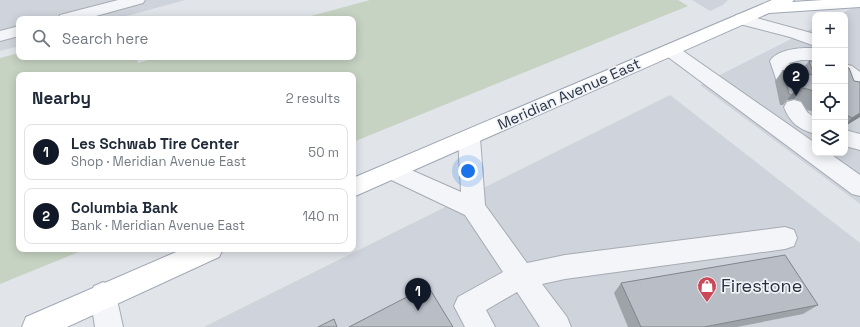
<!DOCTYPE html>
<meta charset="utf-8">
<style>
body{margin:0;font-family:"Space Grotesk",sans-serif;background:#f6f6f7;color:#1f2937}
.controls{position:absolute;right:12px;top:12px;display:grid;overflow:hidden;border-radius:8px;box-shadow:0 2px 10px #0003}
.controls button{width:36px;height:36px;display:grid;place-items:center;padding:0;border:0;border-bottom:1px solid #e0e1e3;background:#fff;color:#1f2937;font:20px sans-serif}
.you{position:absolute;left:468px;top:171px;width:14px;height:14px;margin:-10px;border:3px solid #fff;border-radius:50%;background:#1a73e8;box-shadow:0 0 0 6px #1a73e833}
.badge{display:grid;place-items:center;width:26px;height:26px;border-radius:50%;background:#111827;color:#fff;font-size:13px;font-weight:700}
.pin{position:absolute;translate:-50% -33px;filter:drop-shadow(0 1px 2px #0008)}
.pin::after{content:'';position:absolute;top:21px;width:14px;height:12px;background:inherit;clip-path:polygon(0 0,100% 0,50% 100%)}
.list{margin:0;padding:0;list-style:none}
h2{display:flex;justify-content:space-between;align-items:center;height:52px;margin:0;padding:0 16px;font-size:17px}
h2 small{font-size:13px;font-weight:400;color:#747a83}
.list li{display:grid;grid-template-columns:26px 1fr auto;gap:12px;align-items:center;box-sizing:border-box;height:56px;margin:0 8px 8px;padding:0 8px;border:1px solid #e0e1e3;border-radius:8px}
.list b{display:block;font-size:15px;white-space:nowrap}
.list p{margin:0;font-size:13px;white-space:nowrap;color:#747a83}
.list em{font-size:13px;font-style:normal;color:#747a83}
.icon{flex:none;width:22px;height:22px;fill:none;stroke:currentColor;stroke-width:2;stroke-linecap:round;stroke-linejoin:round}
.map{position:relative;flex:none;width:860px;height:327px;overflow:hidden}
.search{position:absolute;background:#fff;box-shadow:0 2px 10px #0003;left:16px;top:16px;width:340px;height:44px;display:flex;align-items:center;gap:10px;box-sizing:border-box;padding:0 14px;border-radius:8px;color:#747a83;font-size:15px}
.panel{position:absolute;background:#fff;box-shadow:0 2px 10px #0003;left:16px;top:72px;width:340px;height:180px;border-radius:8px}
.map>svg:first-child{display:block}
</style>
<div class="map">
<svg width="860" height="327" viewBox="0 0 860 327">
<rect width="100%" height="100%" fill="#e1e4e9"/>
<g fill="#cfd3db">
<polygon points="0,0 185,0 116,19 19,19 19,46 0,51"/>
<polygon points="692,0 728,0 723,5 710,11"/>
<polygon points="856,6 860,6 860,204 700,85 815,27 815,153 845,153 845,15 839,15"/>
<polygon points="670,95 860,243 860,327 204,327"/>
</g>
<polygon fill="#c6d3c2" points="370,0 678,0 688,6 353,142 353,75 19,75 19,249 86,249 0,284 0,58 19,53 19,57 136,57 138,63 159,57 353,57 353,19 300,19"/>
<g fill="none" stroke-linecap="round" stroke-linejoin="round">
<g stroke="#a6abb3" stroke-width="2">
<g id="minor">
<polygon points="118,0 145,0 143,3 85,19 58,19 60,15"/>
<polygon points="742,14 815,34 815,46 790,37 736,23 734,19 736,15"/>
<polygon points="19,26 19,36 0,41 0,31"/>
<polygon points="670,44 676,46 815,143 815,153 829,153 860,175 860,196 852,194 664,54 661,50 664,46"/>
<path d="M806,48H815V60H801L789,63L796,83L793,88L786,90L779,88L770,61C776,51 795,48 806,48Z"/>
<polygon points="845,64 852,66 860,72 860,87 853,86 845,79"/>
<path d="M794,100L801,102L807,112L815,118V134C799,129 790,123 784,107L787,102Z"/>
<polygon points="469,130 476,132 480,138 485,205 527,263 565,255 785,227 794,230 797,238 794,246 785,249 565,279 542,284 567,317 571,327 540,327 517,292 486,310 495,327 465,327 454,306 458,297 503,272 465,215 385,177 382,171 385,165 393,162 461,192 458,138 462,132"/>
<polygon points="845,130 860,134 860,150 845,146"/>
<polygon points="103,282 112,286 116,295 123,327 95,327 90,295 94,286"/>
</g>
</g>
<g stroke="#a0a8b5" stroke-width="2">
<g id="major">
<polygon points="772,0 794,0 792,2 823,0 860,0 860,7 769,13 353,197 353,178"/>
<polygon points="183,249 223,249 219,257 67,327 22,327 26,317"/>
</g>
</g>
<use href="#minor" fill="#f4f5f8" fill-rule="evenodd"/>
<use href="#major" fill="#fff" fill-rule="evenodd"/>
</g>
<g fill="#9ea3aa">
<polygon points="809,61 815,62 815,112 807,110 801,101 794,99 787,100 783,105 780,105 775,81 783,70 787,79 794,81 802,79 802,78 800,72"/>
<polygon points="845,67 854,81 860,82 860,117 845,126"/>
<polygon points="621,283 818,305 803,314 737,327 628,327 614,293"/>
</g>
<g fill="#81848b">
<polygon points="803,88 794,99 787,100 795,90"/>
<polygon points="860,113 860,117 845,126 845,125 852,118"/>
</g>
<g fill="#b8bdc6" stroke="#81848b">
<polygon points="809,61 815,62 815,96 811,90 803,88 795,90 792,95 789,94 783,70 787,79 794,81 802,79 806,74 814,75"/>
<polygon points="845,67 849,68 854,81 860,82 860,113 852,118 845,114"/>
<polygon points="785,255 818,305 704,327 641,327 621,283"/>
<polygon points="428,286 453,327 349,327"/>
<polygon points="334,319 337,327 318,327"/>
</g>
<defs>
<g id="shop-pin" transform="scale(1)"><path d="M0 17L-7.5 6A9.5 9.5 0 1 1 7.5 6Z" fill="#cc4858" stroke="#f0f3f7"/><path d="M-5-2.5h2.3a2.7 3.5 0 0 1 5.4 0H5L5.5 6h-11ZM-1.5-2.5h3a1.5 2.3 0 0 0-3 0Z" fill="#fff"/></g>
</defs>
<g fill-rule="evenodd">
<use href="#shop-pin" x="707" y="286"/>
</g>
<g text-anchor="middle" stroke-width="3.5" stroke-linejoin="round" paint-order="stroke">
<g font-size="15" fill="#293141" stroke="#f0f3f7">
<text transform="translate(569 94) rotate(-24)" y="5">Meridian Avenue East</text>
</g>
<g font-size="18" fill="#293141" stroke="#f0f3f7" text-anchor="start">
<text x="721" y="292">Firestone</text>
</g>
</g>
</svg>
<div class="controls">
<button>+</button>
<button>−</button>
<button><svg class="icon" aria-label="locate" viewBox="0 0 24 24"><circle cx="12" cy="12" r="6"/><path d="M12 2v4M12 18v4M2 12h4M18 12h4"/></svg></button>
<button><svg class="icon" aria-label="layers" viewBox="0 0 24 24"><path d="M12 4l9 5-9 5-9-5zM3 14l9 5 9-5"/></svg></button>
</div>
<div class="you"></div>
<div class="pin badge" style="left:418px;top:311px">1</div>
<div class="pin badge" style="left:796px;top:96px">2</div>
<div class="search"><svg class="icon" aria-label="search" viewBox="0 0 24 24"><circle cx="10" cy="10" r="6"/><path d="M15 15l6 6"/></svg>Search here</div>
<section class="panel">
<h2>Nearby<small>2 results</small></h2>
<ul class="list">
<li><span class="badge">1</span><div><b>Les Schwab Tire Center</b><p>Shop · Meridian Avenue East</p></div><em>50 m</em></li>
<li><span class="badge">2</span><div><b>Columbia Bank</b><p>Bank · Meridian Avenue East</p></div><em>140 m</em></li>
</ul>
</section>
</div>
